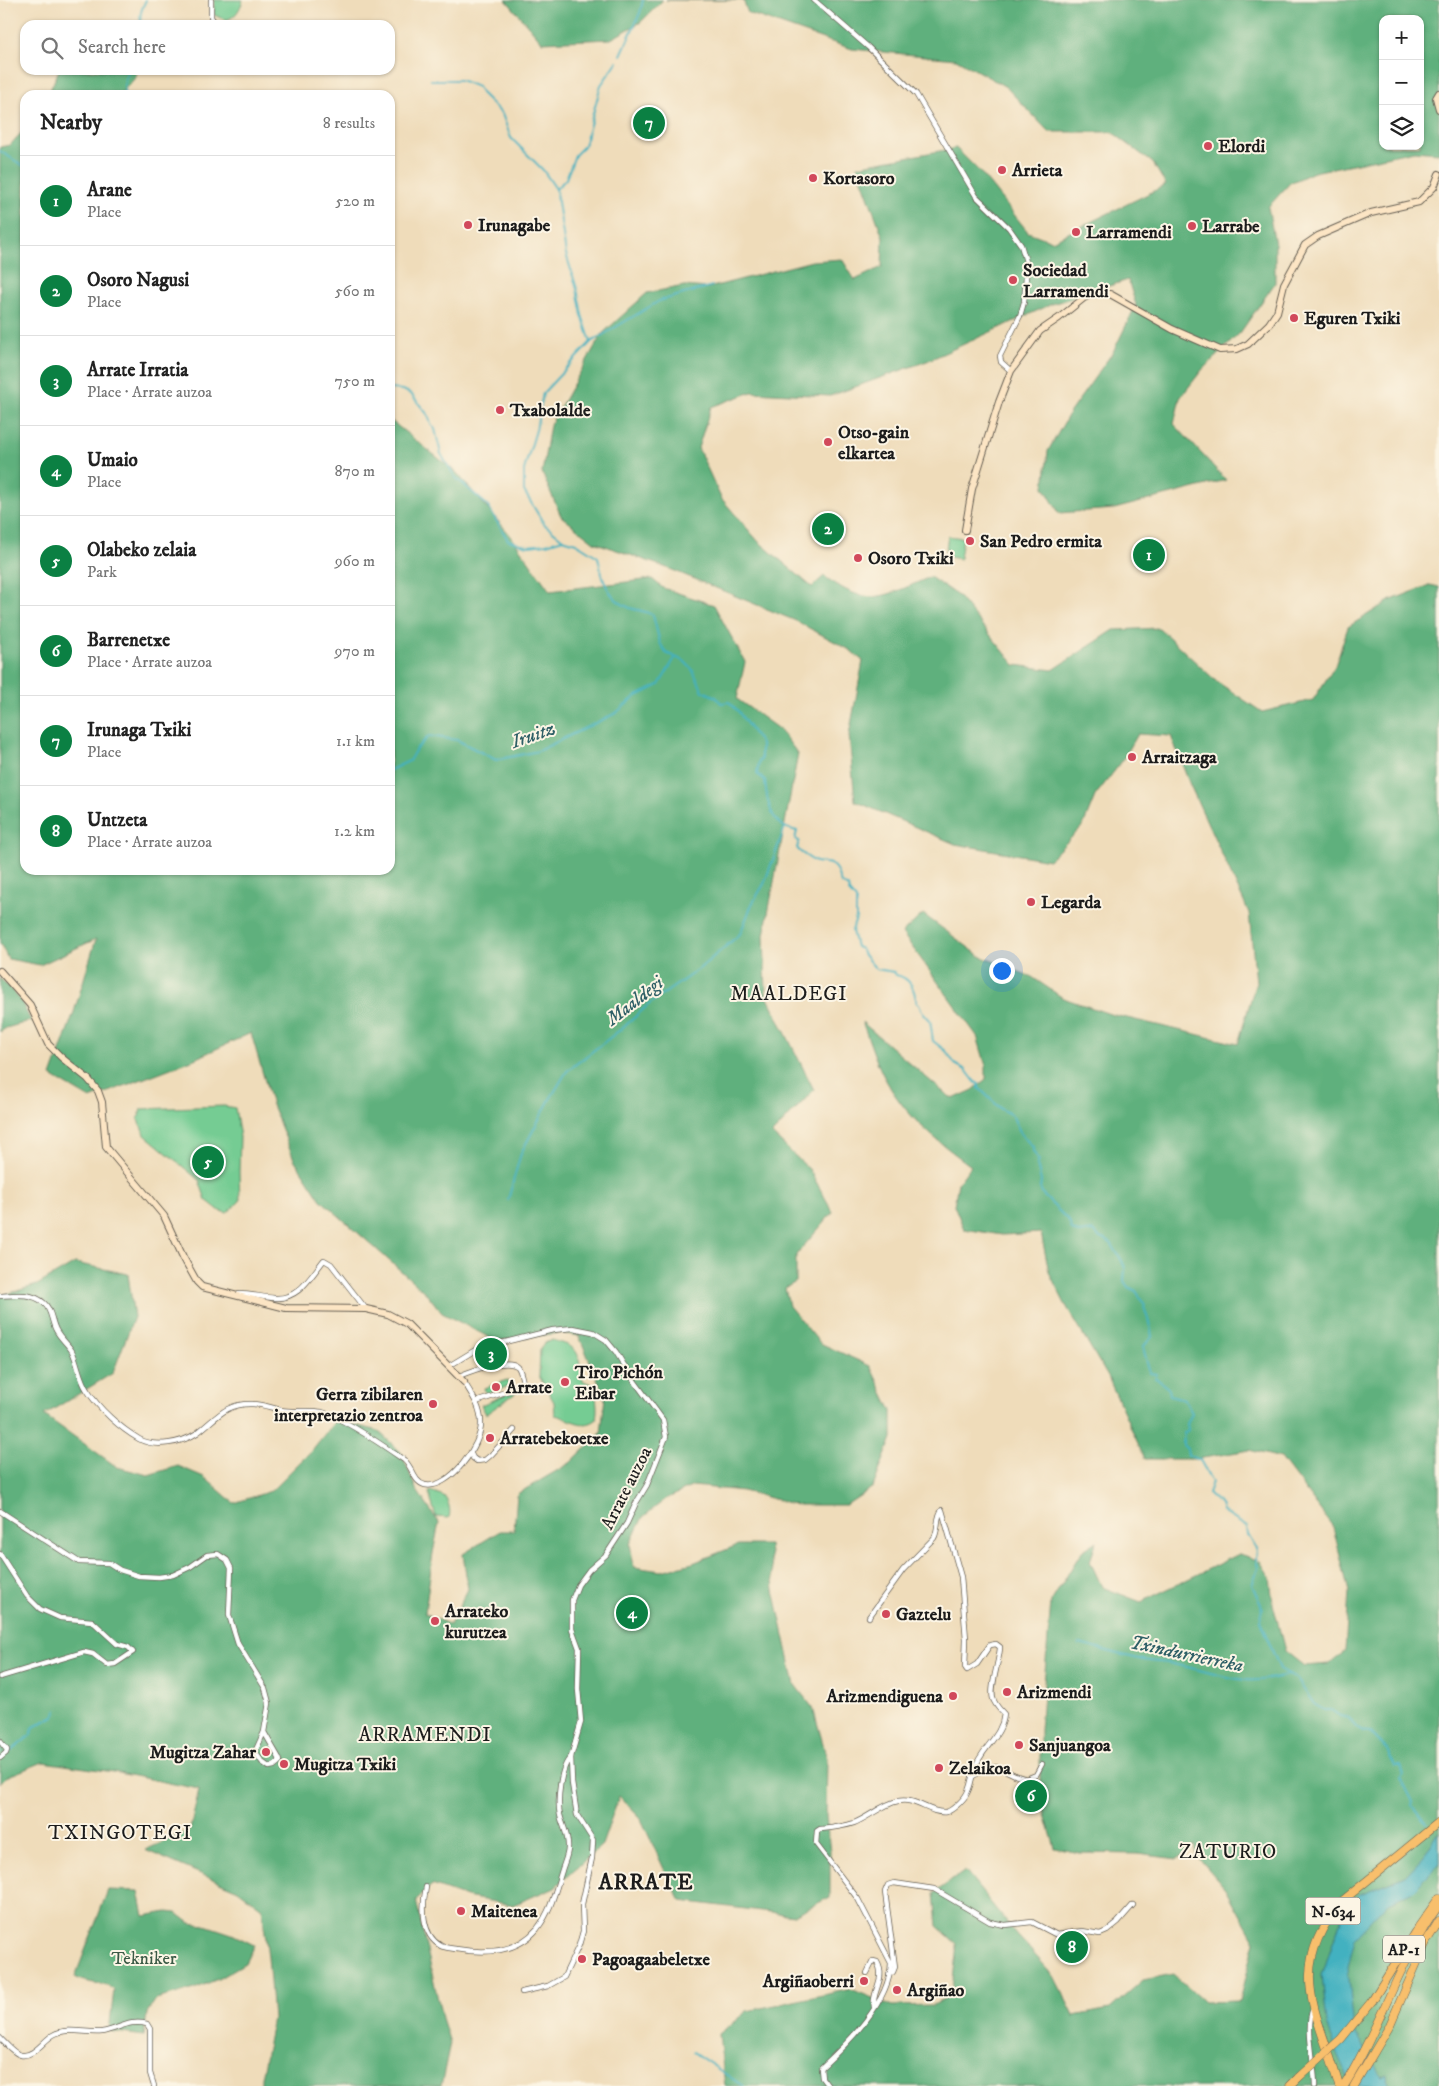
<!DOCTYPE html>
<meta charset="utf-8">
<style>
body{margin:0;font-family:"IM FELL DW Pica",serif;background:#f2f2f2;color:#222}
.controls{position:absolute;right:15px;top:15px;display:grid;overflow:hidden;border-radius:10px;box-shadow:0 1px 4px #0004}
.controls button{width:45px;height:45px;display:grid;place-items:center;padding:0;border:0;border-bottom:1px solid #e0e0e0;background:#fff;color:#222;font:25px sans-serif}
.you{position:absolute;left:1001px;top:970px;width:18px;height:18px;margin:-12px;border:4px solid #fff;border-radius:50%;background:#1a73e8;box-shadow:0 0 0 8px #1a73e833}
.badge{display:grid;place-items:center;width:32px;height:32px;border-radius:50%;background:#0b8043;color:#fff;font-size:16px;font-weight:700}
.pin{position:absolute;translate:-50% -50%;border:2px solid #fff;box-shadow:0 1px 5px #0006}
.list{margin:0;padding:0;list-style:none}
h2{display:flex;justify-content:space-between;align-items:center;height:65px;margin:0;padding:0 20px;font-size:21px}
h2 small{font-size:16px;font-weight:400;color:#767676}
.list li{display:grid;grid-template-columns:32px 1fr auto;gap:15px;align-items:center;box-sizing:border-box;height:90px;padding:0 20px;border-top:1px solid #e0e0e0}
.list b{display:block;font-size:19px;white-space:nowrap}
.list p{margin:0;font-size:16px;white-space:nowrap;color:#767676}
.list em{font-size:16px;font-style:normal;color:#767676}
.icon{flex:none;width:28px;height:28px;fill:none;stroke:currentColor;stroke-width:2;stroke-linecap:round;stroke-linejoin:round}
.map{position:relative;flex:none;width:1439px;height:2086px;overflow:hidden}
.search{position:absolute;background:#fff;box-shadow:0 1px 4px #0004;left:20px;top:20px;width:375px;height:55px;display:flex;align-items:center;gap:12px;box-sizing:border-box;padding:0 18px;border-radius:15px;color:#767676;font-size:19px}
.panel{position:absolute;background:#fff;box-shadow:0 1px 4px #0004;left:20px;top:90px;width:375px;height:785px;border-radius:15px}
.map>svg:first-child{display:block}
</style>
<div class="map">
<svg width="1439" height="2086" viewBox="0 0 1439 2086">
<rect width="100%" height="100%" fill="#fcf5e5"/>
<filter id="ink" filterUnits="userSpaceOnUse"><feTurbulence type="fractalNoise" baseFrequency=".02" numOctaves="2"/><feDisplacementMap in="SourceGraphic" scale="10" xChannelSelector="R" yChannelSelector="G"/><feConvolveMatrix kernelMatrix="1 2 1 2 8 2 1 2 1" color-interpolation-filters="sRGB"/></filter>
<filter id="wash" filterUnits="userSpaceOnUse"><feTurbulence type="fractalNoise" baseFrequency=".0096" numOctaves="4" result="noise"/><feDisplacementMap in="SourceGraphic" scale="20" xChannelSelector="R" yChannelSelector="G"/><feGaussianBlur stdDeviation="1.12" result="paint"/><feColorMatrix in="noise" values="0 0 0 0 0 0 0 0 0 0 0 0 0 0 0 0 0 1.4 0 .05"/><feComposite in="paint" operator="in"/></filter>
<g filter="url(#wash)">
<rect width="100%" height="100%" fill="#efdcba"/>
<g fill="#74cc93" stroke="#487458">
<path d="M214,0H243C240,9 236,17 226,20L214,15Z"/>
<polygon points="948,536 963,538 960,559 945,556"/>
<polygon points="224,1106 235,1108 240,1137 239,1172 240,1201 227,1213 220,1211 206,1200 199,1180 145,1135 138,1120 141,1109"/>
<path d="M552,1340C583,1348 577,1353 583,1381L592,1384C597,1397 598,1407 596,1420C582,1430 570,1418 555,1415L554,1402L539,1376L540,1349L545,1343Z"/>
<polygon points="507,1380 509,1386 486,1394 484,1388"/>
<polygon points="519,1389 520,1390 486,1414 481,1405"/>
<path d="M430,1491L444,1496C449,1503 451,1510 449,1518L436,1517L429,1493Z"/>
</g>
<g fill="#5fb07d" stroke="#3e664c" fill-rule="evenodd">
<polygon points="506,0 663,0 641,22 611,39 542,42"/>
<path d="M666,0H1439V153L1414,151L1314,172L1290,183L1268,207L1275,244V283L1240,333L1202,370L1180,398L1174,424L1226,480L1114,509L1059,513L1044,487L1048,451L1070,412L1113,352L1136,305L1128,280L1052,304L927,361L830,396L752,392L711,407L698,448L721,498L758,541L812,587L824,576C869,609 883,597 930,577L958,596L1015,665L1053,670L1114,630L1159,628L1216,681L1262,712L1313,700L1335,666L1348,627L1389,601L1430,585L1439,587V2086H725L719,2034L747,2011L851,1989L892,2006L933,2005L951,1997L957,1944L937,1926L934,1893L965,1871L1017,1935L1054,1976L1074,2016L1110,2009L1143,1980L1173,1974L1204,2002L1240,2001L1255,1941L1226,1889L1196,1855L1194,1845L1178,1859L1137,1854L1080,1853L1055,1848L1040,1797V1730L1051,1602L1082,1551L1097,1541L1090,1561L1102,1587L1141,1602L1239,1554L1260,1561L1270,1577L1273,1604L1285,1651L1304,1666L1330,1664L1345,1651L1349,1592L1333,1527L1281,1458L1249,1450L1197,1459H1145L1108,1377L1065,1304L1049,1272L1041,1233L1002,1235L964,1229L954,1205L958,1183L971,1166C938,1142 907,1118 887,1082C876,1064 870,1041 862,1022L941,1090L953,1099L973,1090L986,1079V1066L977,1036L902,933L923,914L980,956L1032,977L1063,998L1110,1014L1238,1044L1256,982L1249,913L1190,785L1171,736L1138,734L1123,760L1095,796L1083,826L1049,860L955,844L855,801L849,735L863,661L850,650L796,621L670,569L594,542L561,516L542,473L550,425L602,334L647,293L684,286L708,288L812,261L842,259L855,280L882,267L883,237L857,166L956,148L980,172L1028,232L1052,241L1166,185L1153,163L1112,132H1049L1006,87L956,59L852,49L748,13L743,0ZM1383,19H1420V146H1383Z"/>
<polygon points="59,70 137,70 136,77 119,95 48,95"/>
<polygon points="25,129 25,870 390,870 390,420 456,472 511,536 550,591 652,579 663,588 714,605 745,662 737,699 780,730 798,754 764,935 766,994 814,1090 772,1134 809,1169 833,1212 796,1255 796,1282 785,1288 789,1306 820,1343 870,1366 892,1411 892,1438 873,1487 846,1505 797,1505 743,1491 693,1486 666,1499 643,1517 630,1544 634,1567 661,1571 693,1563 738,1545 769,1545 774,1590 795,1685 813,1708 827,1758 826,1816 830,1852 830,1897 794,1915 681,1901 664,1869 641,1819 619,1796 602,1845 555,1887 513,1905 466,1897 432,1885 416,1900 442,2018 450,2043 441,2086 261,2086 261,2078 273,2018 268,1957 262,1908 238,1890 145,1850 190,1830 199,1789 114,1772 43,1762 6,1777 0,1783 0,1296 37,1285 75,1263 128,1274 134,1317 113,1373 44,1415 117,1467 148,1475 178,1466 204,1477 234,1503 271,1491 312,1450 336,1420 378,1431 401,1452 416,1489 439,1523 433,1553 425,1613 450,1625 468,1589 463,1554 500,1531 514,1531 517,1494 570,1463 601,1433 605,1397 579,1336 560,1333 496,1341 442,1313 428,1295 321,1200 294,1159 272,1105 251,1033 192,1060 90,1099 51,1076 74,1012 96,939 40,965 8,959 0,943 0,147 10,145"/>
<polygon points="0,978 20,999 31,1021 6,1028 0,1032"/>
<path d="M108,1890L139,1891L144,1916L167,1912L177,1913L190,1923L205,1925L232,1934L254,1945L245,1963L218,1979L194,1989L156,1999L147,2013L144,2036L109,2031L114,1990C103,1981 87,1985 75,1977Z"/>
</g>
<polygon fill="#43b1c0" stroke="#30666e" points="1439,1832 1439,1864 1411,1892 1389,1902 1355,1938 1348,1967 1354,2031 1382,2076 1388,2073 1389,2086 1352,2086 1339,2057 1327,2025 1322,1975 1331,1948 1345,1909 1360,1894 1405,1876 1423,1857"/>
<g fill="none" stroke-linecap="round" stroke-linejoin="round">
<g stroke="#43b1c0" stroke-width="2">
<path d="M142,25C138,17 142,8 146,0"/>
<polyline points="621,55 640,13 643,0"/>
<path d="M617,62L601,85L584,146L575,155L566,179L556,189L566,254L577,289L582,315L591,342L543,393L536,430L524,470V491L544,524L563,539L576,543L598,557C602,578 607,599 630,608C639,611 644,610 653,615L660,643L666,653L684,661L692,669L703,691L716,697L721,703L729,702L738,711L761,744V760L759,761L757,774L765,780C766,795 770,820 785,827C788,829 793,830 797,831L795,839L799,841L797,848C799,852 812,860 816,862C823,864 830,861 835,868C838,872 839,879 841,883L848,887L849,892L856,900V918L852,931L856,947L861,949L864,955L876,969L894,972L896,975C911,978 914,989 917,1003L919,1004L921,1010L930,1020L933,1041L946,1051L955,1064L966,1070L975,1082L979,1084V1088L1001,1109L1012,1115L1021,1134L1033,1147V1151L1039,1161L1037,1165L1041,1181L1040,1188L1044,1196L1069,1221L1072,1230L1078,1233L1094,1231L1100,1238L1111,1243L1122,1261L1125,1268L1124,1281L1128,1287L1136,1291L1145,1305L1144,1307C1147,1316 1151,1327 1152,1337L1143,1347L1150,1373L1156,1374V1378L1169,1389L1170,1395L1184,1399L1192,1413L1187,1424L1188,1430L1184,1433L1183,1445L1187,1449L1188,1455L1200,1460L1212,1482L1208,1493L1221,1505L1223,1512L1247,1527L1248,1535L1257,1550L1256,1558L1258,1568L1252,1585L1263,1609L1260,1621L1280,1669L1296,1678L1314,1704L1324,1710H1331L1340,1716L1349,1718C1355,1725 1359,1732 1370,1732L1390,1753V1757L1395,1766H1400L1403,1775L1401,1778L1413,1802L1412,1806L1427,1823"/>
<polyline points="431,80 460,80 478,87 481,93 502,114 511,138 543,170 556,189"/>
<polyline points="124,95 125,79 129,70"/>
<polyline points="0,151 25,167"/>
<polyline points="591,342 659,301 712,286"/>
<polyline points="390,389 403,390 411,394 428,415 431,424 435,429 441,454 455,477 487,505 508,540 528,546 546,544 563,539"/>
<polyline points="390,770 409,761 416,749 429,736 457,740 496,760 538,751 616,713 635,697 659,685 675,658"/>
<polyline points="508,1200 521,1153 550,1099 567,1071 625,1026 648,1005 699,969 740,934 752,904 764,884 785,827"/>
<path d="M1079,1644C1100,1649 1121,1655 1143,1660C1154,1662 1166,1662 1177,1665C1220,1673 1244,1689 1289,1674"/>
<polyline points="11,1751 31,1735 32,1728 54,1716 57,1710"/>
<polyline points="0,1752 1,1752"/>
<polyline points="693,2052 743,2086"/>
</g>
</g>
</g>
<g filter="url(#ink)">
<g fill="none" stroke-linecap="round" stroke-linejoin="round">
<g stroke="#665f53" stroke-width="6">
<g id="street">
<polyline points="211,0 211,17 215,23"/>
<polyline points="814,0 868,47 916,94 976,196 1009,228 1021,245 1027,265 1024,302 1020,316 1000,356 1001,362 1011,371"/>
<path d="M239,1294C250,1294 262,1297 274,1298C299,1300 310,1277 324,1260L331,1264L366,1309"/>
<path d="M0,1296C14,1295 32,1292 44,1303C52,1310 51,1321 56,1330C60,1338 67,1343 72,1351C78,1363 79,1378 87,1390C99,1409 120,1428 139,1439C155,1448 182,1443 197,1433C216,1419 225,1403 252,1404C263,1404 271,1408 281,1410C295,1413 308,1409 322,1412C345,1419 384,1446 404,1460C413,1467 413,1482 425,1485C449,1490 482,1445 481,1423C481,1407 472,1395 464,1382"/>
<polyline points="449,1366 477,1349 553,1330 573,1328 593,1332 606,1340 616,1352 630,1375 663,1420 666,1437 647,1485 636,1503 627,1523 606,1555 589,1570 578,1585 572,1600 572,1629 579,1648 578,1689 581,1722 571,1757 572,1783 577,1815 593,1840 592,1858 582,1904 583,1931 579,1945 564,1977 548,1986 522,1992"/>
<path d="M459,1376C471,1371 508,1357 518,1367C521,1371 522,1378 523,1383L520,1387L476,1402"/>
<polyline points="471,1454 473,1458 477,1461 485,1460 491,1455 514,1430"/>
<polyline points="0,1511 79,1562 109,1563 120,1570 139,1576 159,1577 173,1575 190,1567 207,1555 218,1554 227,1560 231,1568 229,1615 238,1644 265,1688 269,1703 264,1732 255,1752 262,1762 269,1767 274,1766 280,1761 279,1758 264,1732"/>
<polyline points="0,1554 27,1596 40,1609 60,1618 92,1621 117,1644 128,1647 133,1652 115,1664 107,1665 93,1654 84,1652 0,1677"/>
<polyline points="0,1741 7,1750 6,1753 0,1758"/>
<path d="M973,1776C1003,1758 999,1772 1026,1779L1036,1775L1042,1764"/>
<path d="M426,1887C422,1906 421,1935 441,1946C445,1948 452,1948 456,1949C484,1954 517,1953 537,1929C551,1911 555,1892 562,1870C564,1863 568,1855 568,1848C569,1836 563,1827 560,1815C557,1801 560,1767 571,1757"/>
<path d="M867,1973L873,1961L877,1962C887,1979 871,1991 874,2007"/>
<polyline points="889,1974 893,1972 895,1967 885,1892 888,1885 894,1883 934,1889 990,1922 1005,1925 1032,1922 1057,1935 1082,1931 1100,1934 1107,1931 1118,1922 1133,1905"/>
<path d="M1313,2009C1305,2027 1315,2065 1315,2086"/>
<path d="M0,2038C5,2043 14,2054 21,2055C34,2057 43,2041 53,2035C68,2026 86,2034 102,2032C119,2029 130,2019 147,2024L150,2029V2073L154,2086"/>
<path d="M828,2086L822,2078L821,2068C848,2043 890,2002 891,1963L858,1899L816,1844L817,1831L820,1829C831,1828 843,1827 854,1823C869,1817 883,1804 898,1801C916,1797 929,1814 946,1812C952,1811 963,1800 966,1795C971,1787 971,1779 974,1770C981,1748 1002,1737 1004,1714C1000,1710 996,1705 994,1701C988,1691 1000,1660 1000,1647L996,1644L990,1645L977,1664L967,1670L965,1667L966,1639L961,1577L942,1510C936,1516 939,1529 934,1538L903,1570L869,1617"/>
</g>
</g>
<g stroke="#665f53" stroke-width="8">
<g id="secondary">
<polyline points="1439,93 1436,98 1439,109"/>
<polyline points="965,530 972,489 999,402 1011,371 1040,331 1059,318 1084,298 1092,294 1110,294 1172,329 1220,350 1237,349 1248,344 1269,324 1277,312 1284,284 1305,245 1318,236 1371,213 1419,202 1434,187 1439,174"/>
<polyline points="0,971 30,1005 48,1044 62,1058 88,1079 98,1091 102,1102 106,1147 164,1216 183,1257 197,1282 202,1287 286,1308 366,1309 388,1314 407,1324 464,1382"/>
</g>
</g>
<g stroke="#665f53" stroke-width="9">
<g id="highway">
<polyline points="1372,2001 1415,1932 1439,1898"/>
<polyline points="1290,2086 1299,2077"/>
<path d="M1339,2086C1319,2014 1284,1971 1341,1902L1439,1822"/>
<path d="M1344,2086C1380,2029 1400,1958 1439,1905"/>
<polyline points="1354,2086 1389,2027 1426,1942 1439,1921"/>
</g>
</g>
<use href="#street" stroke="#fff" stroke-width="4.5"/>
<use href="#secondary" stroke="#fce5c4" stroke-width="6"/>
<use href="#highway" stroke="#f8bf6c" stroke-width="8"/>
<g stroke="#665f53" stroke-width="9" stroke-linecap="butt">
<polyline id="highway-bridge" points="1299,2077 1341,2039 1372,2001"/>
</g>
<use href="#highway-bridge" stroke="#f8bf6c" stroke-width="8"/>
</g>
</g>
<g fill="#d1495b" stroke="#fcf5e5" stroke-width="2">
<circle cx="1208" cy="146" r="5"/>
<circle cx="1002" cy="170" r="5"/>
<circle cx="813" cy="178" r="5"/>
<circle cx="468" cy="225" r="5"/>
<circle cx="1192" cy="226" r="5"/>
<circle cx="1076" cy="232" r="5"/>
<circle cx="1013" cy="280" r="5"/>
<circle cx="1294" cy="318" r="5"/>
<circle cx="500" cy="410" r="5"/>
<circle cx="828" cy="442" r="5"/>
<circle cx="970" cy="541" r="5"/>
<circle cx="858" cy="558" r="5"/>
<circle cx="1132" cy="757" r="5"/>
<circle cx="1031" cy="902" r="5"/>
<circle cx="565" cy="1382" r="5"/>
<circle cx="496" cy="1387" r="5"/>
<circle cx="433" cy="1404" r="5"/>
<circle cx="490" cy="1438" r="5"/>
<circle cx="886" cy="1614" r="5"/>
<circle cx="435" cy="1621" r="5"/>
<circle cx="1007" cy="1692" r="5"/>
<circle cx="953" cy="1696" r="5"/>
<circle cx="1019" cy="1745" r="5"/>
<circle cx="266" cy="1752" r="5"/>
<circle cx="284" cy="1764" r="5"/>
<circle cx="939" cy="1768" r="5"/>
<circle cx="461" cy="1911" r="5"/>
<circle cx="582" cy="1959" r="5"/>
<circle cx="864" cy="1981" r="5"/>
<circle cx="897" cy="1990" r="5"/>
</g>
<g text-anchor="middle" stroke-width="4" stroke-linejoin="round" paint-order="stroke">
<g fill="#fcf5e5" stroke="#5f5d58" stroke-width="1">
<rect x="1305.5" y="1897.5" width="55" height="27" rx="4"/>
<rect x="1383" y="1935.5" width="42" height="27" rx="4"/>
</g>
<g font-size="16" font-weight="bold" fill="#1c1c1c">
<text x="1333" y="1917">N-634</text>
<text x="1404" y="1955">AP-1</text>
</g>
<g font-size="18" font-weight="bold" fill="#1c1c1c" stroke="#fcf5e5" text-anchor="start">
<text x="1218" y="152">Elordi</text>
<text x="1012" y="176">Arrieta</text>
<text x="823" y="184">Kortasoro</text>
<text x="478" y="231">Irunagabe</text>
<text x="1202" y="232">Larrabe</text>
<text x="1086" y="238">Larramendi</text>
<text x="1023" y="276">Sociedad<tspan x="1023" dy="21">Larramendi</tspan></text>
<text x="1304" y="324">Eguren Txiki</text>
<text x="510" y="416">Txabolalde</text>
<text x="838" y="438">Otso-gain<tspan x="838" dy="21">elkartea</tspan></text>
<text x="980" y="547">San Pedro ermita</text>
<text x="868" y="564">Osoro Txiki</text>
<text x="1142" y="763">Arraitzaga</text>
<text x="1041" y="908">Legarda</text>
<text x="575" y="1378">Tiro Pichón<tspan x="575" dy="21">Eibar</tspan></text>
<text x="506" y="1393">Arrate</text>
<text x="423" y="1400" text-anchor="end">Gerra zibilaren<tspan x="423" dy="21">interpretazio zentroa</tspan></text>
<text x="500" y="1444">Arratebekoetxe</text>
<text x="445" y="1617">Arrateko<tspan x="445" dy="21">kurutzea</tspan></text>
<text x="896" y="1620">Gaztelu</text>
<text x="1017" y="1698">Arizmendi</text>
<text x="943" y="1702" text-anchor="end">Arizmendiguena</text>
<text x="1029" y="1751">Sanjuangoa</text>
<text x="256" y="1758" text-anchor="end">Mugitza Zahar</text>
<text x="294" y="1770">Mugitza Txiki</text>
<text x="949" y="1774">Zelaikoa</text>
<text x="471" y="1917">Maitenea</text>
<text x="592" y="1965">Pagoagaabeletxe</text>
<text x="854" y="1987" text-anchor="end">Argiñaoberri</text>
<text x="907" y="1996">Argiñao</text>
</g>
<g font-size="18" fill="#1c1c1c" stroke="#fcf5e5">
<text transform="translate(626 1488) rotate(-63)" y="6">Arrate auzoa</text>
</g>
<g font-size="18" fill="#3b5a46" stroke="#fcf5e5">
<text x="144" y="1964">Tekniker</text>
</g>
<g font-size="19" font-style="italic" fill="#2e5f66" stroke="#fcf5e5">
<text transform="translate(533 734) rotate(-19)" y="7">Iruitz</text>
<text transform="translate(634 1000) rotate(-38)" y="7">Maaldegi</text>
<text transform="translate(1187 1653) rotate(12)" y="7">Txindurrierreka</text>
</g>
<g font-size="20" letter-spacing="1" fill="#1c1c1c" stroke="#fcf5e5">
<text x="789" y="1000">MAALDEGI</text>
<text x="425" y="1741">ARRAMENDI</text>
<text x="120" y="1839">TXINGOTEGI</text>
<text x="1228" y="1858">ZATURIO</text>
</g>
<g font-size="22" font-weight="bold" letter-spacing="1" fill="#1c1c1c" stroke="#fcf5e5">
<text x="646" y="1889">ARRATE</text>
</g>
</g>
</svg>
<div class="controls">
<button>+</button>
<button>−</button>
<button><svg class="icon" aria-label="layers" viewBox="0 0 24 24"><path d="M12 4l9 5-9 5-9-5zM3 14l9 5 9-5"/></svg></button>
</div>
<div class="you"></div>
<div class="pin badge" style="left:1149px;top:555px">1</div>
<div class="pin badge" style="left:828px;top:529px">2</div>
<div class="pin badge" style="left:491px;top:1354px">3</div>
<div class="pin badge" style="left:632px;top:1613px">4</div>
<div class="pin badge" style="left:208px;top:1162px">5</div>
<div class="pin badge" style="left:1031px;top:1796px">6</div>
<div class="pin badge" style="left:649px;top:123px">7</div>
<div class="pin badge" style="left:1072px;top:1947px">8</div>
<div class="search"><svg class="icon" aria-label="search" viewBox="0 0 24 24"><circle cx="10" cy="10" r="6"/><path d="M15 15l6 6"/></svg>Search here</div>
<section class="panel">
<h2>Nearby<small>8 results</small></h2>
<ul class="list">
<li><span class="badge">1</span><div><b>Arane</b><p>Place</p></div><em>520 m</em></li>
<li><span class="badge">2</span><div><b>Osoro Nagusi</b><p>Place</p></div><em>560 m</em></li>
<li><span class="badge">3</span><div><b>Arrate Irratia</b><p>Place · Arrate auzoa</p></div><em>750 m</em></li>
<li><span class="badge">4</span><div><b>Umaio</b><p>Place</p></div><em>870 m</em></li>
<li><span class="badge">5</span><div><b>Olabeko zelaia</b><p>Park</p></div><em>960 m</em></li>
<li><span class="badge">6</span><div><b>Barrenetxe</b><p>Place · Arrate auzoa</p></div><em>970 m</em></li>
<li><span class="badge">7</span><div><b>Irunaga Txiki</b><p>Place</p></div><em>1.1 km</em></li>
<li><span class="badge">8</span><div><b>Untzeta</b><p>Place · Arrate auzoa</p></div><em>1.2 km</em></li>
</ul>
</section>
</div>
